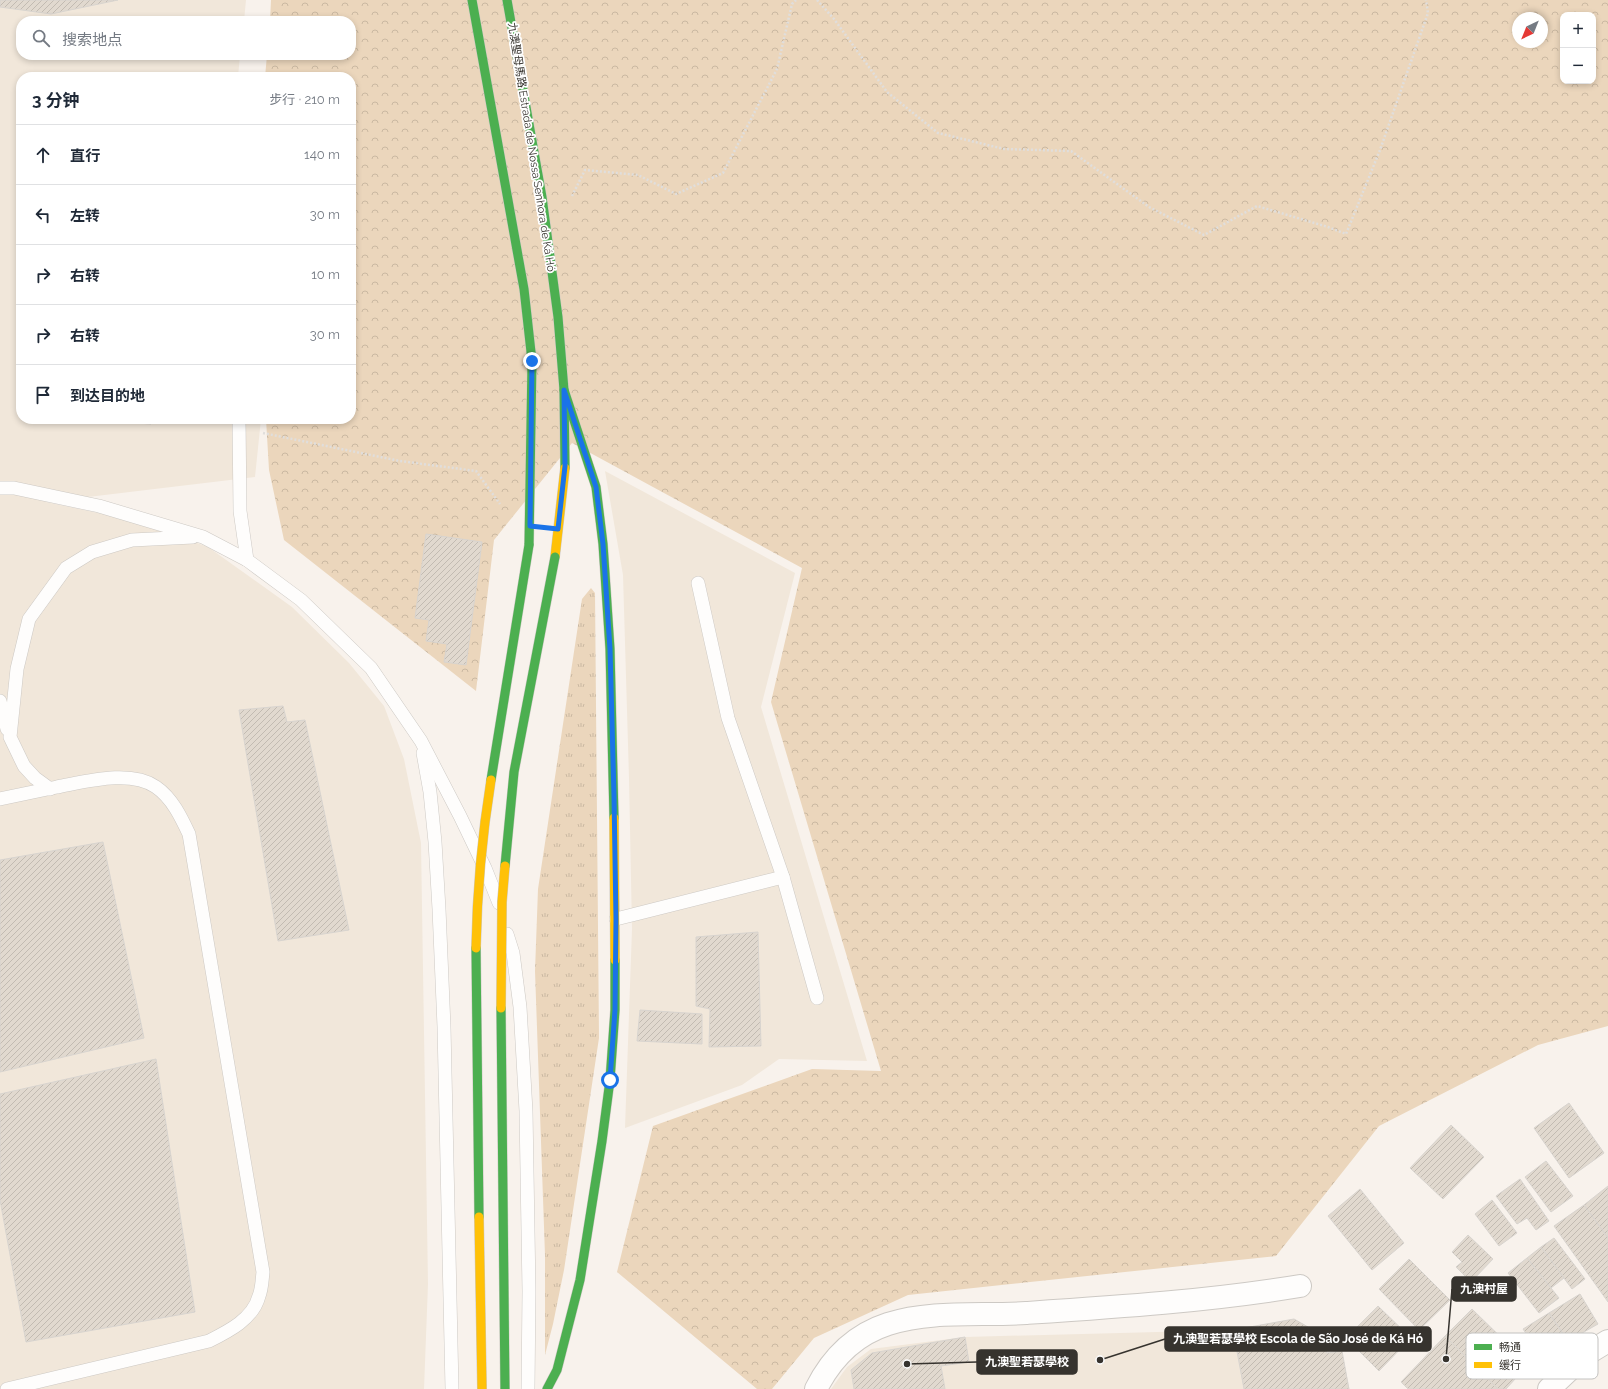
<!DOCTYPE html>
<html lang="zh">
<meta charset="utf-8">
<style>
body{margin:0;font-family:Raleway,"Noto Sans SC",sans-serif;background:#f6f6f7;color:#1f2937}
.controls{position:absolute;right:12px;top:12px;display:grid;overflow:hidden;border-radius:8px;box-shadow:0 2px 6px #0003}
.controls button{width:36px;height:36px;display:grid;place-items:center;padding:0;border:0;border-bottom:1px solid #e0e1e3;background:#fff;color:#1f2937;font:20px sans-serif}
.compass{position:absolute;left:1512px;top:12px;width:36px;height:36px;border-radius:50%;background:#fff;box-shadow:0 2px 6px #0003;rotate:223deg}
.stop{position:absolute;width:12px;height:12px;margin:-9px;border:3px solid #1a73e8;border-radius:50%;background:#fff}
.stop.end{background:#1a73e8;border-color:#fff;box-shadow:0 1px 4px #0008}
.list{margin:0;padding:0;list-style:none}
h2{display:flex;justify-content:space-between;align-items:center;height:52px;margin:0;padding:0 16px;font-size:17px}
h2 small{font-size:13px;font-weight:400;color:#747a83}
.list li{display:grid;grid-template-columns:26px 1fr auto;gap:12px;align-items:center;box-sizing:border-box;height:60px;padding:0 16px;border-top:1px solid #e0e1e3}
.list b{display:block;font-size:15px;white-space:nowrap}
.list em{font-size:13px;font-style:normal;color:#747a83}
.icon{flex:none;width:22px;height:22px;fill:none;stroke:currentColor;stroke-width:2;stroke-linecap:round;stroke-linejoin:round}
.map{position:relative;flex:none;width:1608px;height:1389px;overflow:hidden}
.search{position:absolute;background:#fff;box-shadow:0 2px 6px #0003;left:16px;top:16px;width:340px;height:44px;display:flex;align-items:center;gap:10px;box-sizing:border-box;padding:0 14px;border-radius:16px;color:#747a83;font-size:15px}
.panel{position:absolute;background:#fff;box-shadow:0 2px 6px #0003;left:16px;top:72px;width:340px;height:352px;border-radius:16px}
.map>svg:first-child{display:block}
</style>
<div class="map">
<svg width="1608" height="1389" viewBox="0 0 1608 1389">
<defs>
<pattern id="grass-tufts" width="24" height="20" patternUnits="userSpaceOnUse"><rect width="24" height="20" fill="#ebd6bc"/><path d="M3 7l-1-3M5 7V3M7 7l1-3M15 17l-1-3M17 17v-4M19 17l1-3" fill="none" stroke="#cab8a2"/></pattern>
<pattern id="forest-crowns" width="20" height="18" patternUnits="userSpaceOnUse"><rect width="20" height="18" fill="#ebd6bc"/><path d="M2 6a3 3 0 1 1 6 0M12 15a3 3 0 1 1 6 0" fill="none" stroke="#cab8a2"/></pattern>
<pattern id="building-hatch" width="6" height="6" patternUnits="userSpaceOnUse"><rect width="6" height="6" fill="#e1d9cf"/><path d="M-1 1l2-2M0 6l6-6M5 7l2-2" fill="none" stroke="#c2bbb2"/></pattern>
</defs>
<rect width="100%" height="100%" fill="#f8f2ec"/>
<g fill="#f1e7da">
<polygon points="0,0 246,0 244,21 21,21 21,55 240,55 238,77 21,77 21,419 261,419 255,477 46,502 136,521 208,547 292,607 349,663 384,706 404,759 421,843 428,1284 424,1389 0,1389"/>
<polygon points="605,471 795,573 761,707 867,1061 779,1059 742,1085 625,1128 632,929 629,778 623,575"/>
<polygon points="1294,1319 1308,1327 1320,1339 1327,1353 1342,1351 1349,1389 831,1389 847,1367 871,1349 965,1337 1233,1330"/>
</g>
<polygon fill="url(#grass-tufts)" points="591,588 595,593 599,1038 564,1270 553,1324 545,1355 545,1255 535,971 538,889 582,599"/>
<path fill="url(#forest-crowns)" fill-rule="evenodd" d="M271,0H1608V1026L1538,1045L1379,1126L1276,1256L908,1295L814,1338L772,1389H757L617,1272L653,1126L812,1069L881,1071L771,702L802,568L572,443L494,540L476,691L284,540L269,470L266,419H351V77H265L267,55H351V21H270ZM1563,15H1593V81H1563ZM1518,18H1542V42H1518Z"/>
<g fill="url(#building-hatch)" stroke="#d8d4cf">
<polygon points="0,0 118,0 51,14 0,7"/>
<polygon points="84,419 151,419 151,424"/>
<polygon points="426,534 482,542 466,665 444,662 447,644 426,641 429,620 415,618"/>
<polygon points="283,706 287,722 305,720 349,930 278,941 239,710"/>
<polygon points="103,842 144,1038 0,1072 0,860"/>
<polygon points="758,932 761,1046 709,1047 710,1009 696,1006 696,937"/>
<polygon points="640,1010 702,1014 702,1044 637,1041"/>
<polygon points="156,1059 195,1312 26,1342 0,1200 0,1094"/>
<polygon points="1569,1103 1604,1153 1569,1178 1534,1128"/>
<polygon points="1451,1125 1484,1157 1443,1199 1410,1168"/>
<polygon points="1546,1161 1573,1196 1551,1212 1525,1177"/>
<polygon points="1520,1179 1549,1221 1536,1230 1527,1218 1517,1224 1496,1196"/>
<polygon points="1608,1186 1608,1238 1584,1205"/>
<polygon points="1360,1189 1404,1243 1372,1270 1328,1216"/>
<polygon points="1492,1200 1517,1233 1499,1246 1475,1214"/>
<polygon points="1584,1205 1608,1238 1608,1302 1554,1226"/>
<polygon points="1468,1235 1493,1259 1471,1282 1456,1267 1462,1262 1452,1252"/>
<polygon points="1554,1238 1585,1279 1572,1289 1541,1247"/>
<polygon points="1541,1247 1564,1278 1551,1288 1527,1258"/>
<polygon points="1527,1258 1559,1298 1539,1313 1508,1273"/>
<polygon points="1409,1259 1450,1300 1419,1330 1379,1289"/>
<polygon points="1580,1294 1598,1324 1568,1341 1549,1313"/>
<polygon points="1378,1306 1411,1338 1379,1371 1346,1338"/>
<polygon points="1472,1309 1517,1353 1504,1366 1516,1378 1506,1389 1498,1389 1445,1336"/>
<polygon points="1549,1313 1563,1334 1537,1350 1523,1329"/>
<polygon points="1294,1319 1308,1327 1320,1339 1327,1353 1342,1351 1349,1389 1244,1389 1233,1330"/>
<polygon points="1445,1336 1498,1389 1408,1389 1401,1382"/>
<polygon points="965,1337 969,1362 941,1366 945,1389 854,1389 851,1370 872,1353"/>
</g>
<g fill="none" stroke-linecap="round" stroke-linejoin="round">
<g stroke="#cdc9c4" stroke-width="14">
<g id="lane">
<polyline points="239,419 240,511 247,560"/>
<polyline points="0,488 14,488 99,506 203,537 247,560 301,600 371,668 421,741 460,816 485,868 499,903"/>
<polyline points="698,583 728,718 783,877 817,998"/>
<polyline points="0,701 7,729"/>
<polyline points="423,753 430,792 435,842 439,909 444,1027 452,1389"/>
<polyline points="50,789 35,778 24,766 10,737 17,669 29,619 66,568 92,552 132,540 193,537"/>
<path d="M0,799C19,795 38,791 57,787C85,782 130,769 156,787C172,798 181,817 189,834L263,1272C262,1280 262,1289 259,1296C253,1319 229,1331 209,1341L7,1389"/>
<polyline points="616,919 783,877"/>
<polyline points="507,934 513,953 520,1007 526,1111 529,1291 528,1389"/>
</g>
</g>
<g stroke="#cdc9c4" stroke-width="24">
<g id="street">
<path d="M816,1389C831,1359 854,1335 888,1324C932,1310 980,1316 1026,1313C1117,1307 1209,1301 1300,1286"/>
<polyline points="1549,1389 1585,1355 1608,1341"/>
</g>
</g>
<g stroke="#cdc9c4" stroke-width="10">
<g id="fast">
<polyline points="472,0 524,289 532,361 529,545"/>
<polyline points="507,0 542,197 558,317 564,390 565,468"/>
<polyline points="564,390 596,487 603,544 610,649 614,818"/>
<polyline points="547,1389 557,1370 580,1280 602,1141 610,1080 615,1010 615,960"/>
</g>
</g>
<g stroke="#cdc9c4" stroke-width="10">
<g id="slow">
<polyline points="555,557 565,468"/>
<polyline points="614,818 615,960"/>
</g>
</g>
<g stroke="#e0dedc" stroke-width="2.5" stroke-dasharray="2 2" stroke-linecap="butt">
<polyline points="817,0 834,19 887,92 938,133 1004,149 1071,151 1149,207 1204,235 1257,206 1328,227 1346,234 1380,150 1428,13 1426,0"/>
<polyline points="572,196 585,170 638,175 676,194 723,173 777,69 792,4 796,0"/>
<polyline points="263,433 400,461 476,471 500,504"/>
</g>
<use href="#lane" stroke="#fefdfc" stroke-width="13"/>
<use href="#street" stroke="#fefdfc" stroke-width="22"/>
<use href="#fast" stroke="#4caf50" stroke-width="9"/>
<use href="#slow" stroke="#ffc107" stroke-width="9"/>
<g stroke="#cdc9c4" stroke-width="10" stroke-linecap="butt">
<g id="fast-bridge">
<polyline points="491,780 529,545"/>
<polyline points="505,866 514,772 555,557"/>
<polyline points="476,948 479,1217"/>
<polyline points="501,1008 505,1389"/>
</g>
</g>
<g stroke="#cdc9c4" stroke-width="10" stroke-linecap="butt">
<g id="slow-bridge">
<path d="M476,948C477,892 482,836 491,780"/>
<polyline points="501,1008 502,902 505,866"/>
<polyline points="479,1217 482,1389"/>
</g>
</g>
<use href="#fast-bridge" stroke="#4caf50" stroke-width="9"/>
<use href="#slow-bridge" stroke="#ffc107" stroke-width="9"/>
</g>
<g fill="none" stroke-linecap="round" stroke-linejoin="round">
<polyline stroke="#1a73e8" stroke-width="5" points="532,361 530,526 558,529 565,466 564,390 596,487 603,544 610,649 614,796 616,919 615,1010 610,1080"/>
</g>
<g text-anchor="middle" stroke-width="3.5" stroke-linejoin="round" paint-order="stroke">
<g font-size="11" fill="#36332e" stroke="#fff">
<text transform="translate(532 147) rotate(81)" y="4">九澳聖母馬路 Estrada de Nossa Senhora de Ká Hó</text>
</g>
</g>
<rect x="1466" y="1333" width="132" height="46" rx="6" fill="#fff" stroke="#c3c2c0" stroke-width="1"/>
<rect x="1474" y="1344" width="18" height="6" fill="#4caf50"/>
<rect x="1474" y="1362" width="18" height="6" fill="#ffc107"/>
<g font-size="11" fill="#36332e">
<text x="1499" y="1351">畅通</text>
<text x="1499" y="1369">缓行</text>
</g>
<path fill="none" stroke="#36332e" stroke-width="1.5" d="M1446 1359L1452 1289M1100 1360L1165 1339M907 1364L977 1362"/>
<g fill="#36332e" stroke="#fff" stroke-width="1.5">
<circle cx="1446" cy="1359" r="4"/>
<circle cx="1100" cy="1360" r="4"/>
<circle cx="907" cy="1364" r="4"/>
</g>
<g fill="#36332e" stroke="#36332e" stroke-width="1.5">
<rect x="1452" y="1277" width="64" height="24" rx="4"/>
<rect x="1165" y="1327" width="266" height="24" rx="4"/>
<rect x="977" y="1350" width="100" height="24" rx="4"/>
</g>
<g font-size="12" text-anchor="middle" font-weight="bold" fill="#fff">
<text x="1484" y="1293">九澳村屋</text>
<text x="1298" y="1343">九澳聖若瑟學校 Escola de São José de Ká Hó</text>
<text x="1027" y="1366">九澳聖若瑟學校</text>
</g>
</svg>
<div class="controls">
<button>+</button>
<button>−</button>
</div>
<svg class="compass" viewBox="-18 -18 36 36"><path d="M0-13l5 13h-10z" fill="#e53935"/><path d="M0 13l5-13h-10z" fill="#747a83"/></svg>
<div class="stop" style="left:610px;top:1080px"></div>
<div class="stop end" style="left:532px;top:361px"></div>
<div class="search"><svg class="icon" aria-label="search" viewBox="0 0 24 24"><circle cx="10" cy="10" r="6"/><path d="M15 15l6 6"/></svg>搜索地点</div>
<section class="panel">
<h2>3 分钟<small>步行 · 210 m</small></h2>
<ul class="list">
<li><svg class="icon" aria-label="ahead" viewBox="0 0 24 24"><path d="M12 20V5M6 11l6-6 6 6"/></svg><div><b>直行</b></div><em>140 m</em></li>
<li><svg class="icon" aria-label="left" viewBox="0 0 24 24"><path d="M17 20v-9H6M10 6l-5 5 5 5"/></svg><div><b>左转</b></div><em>30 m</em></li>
<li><svg class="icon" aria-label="right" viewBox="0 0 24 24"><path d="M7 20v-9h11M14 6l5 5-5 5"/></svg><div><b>右转</b></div><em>10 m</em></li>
<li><svg class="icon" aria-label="right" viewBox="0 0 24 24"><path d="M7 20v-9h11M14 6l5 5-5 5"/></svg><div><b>右转</b></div><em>30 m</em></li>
<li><svg class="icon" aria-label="arrive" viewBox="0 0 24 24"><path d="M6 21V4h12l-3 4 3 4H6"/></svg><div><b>到达目的地</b></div></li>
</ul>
</section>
</div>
